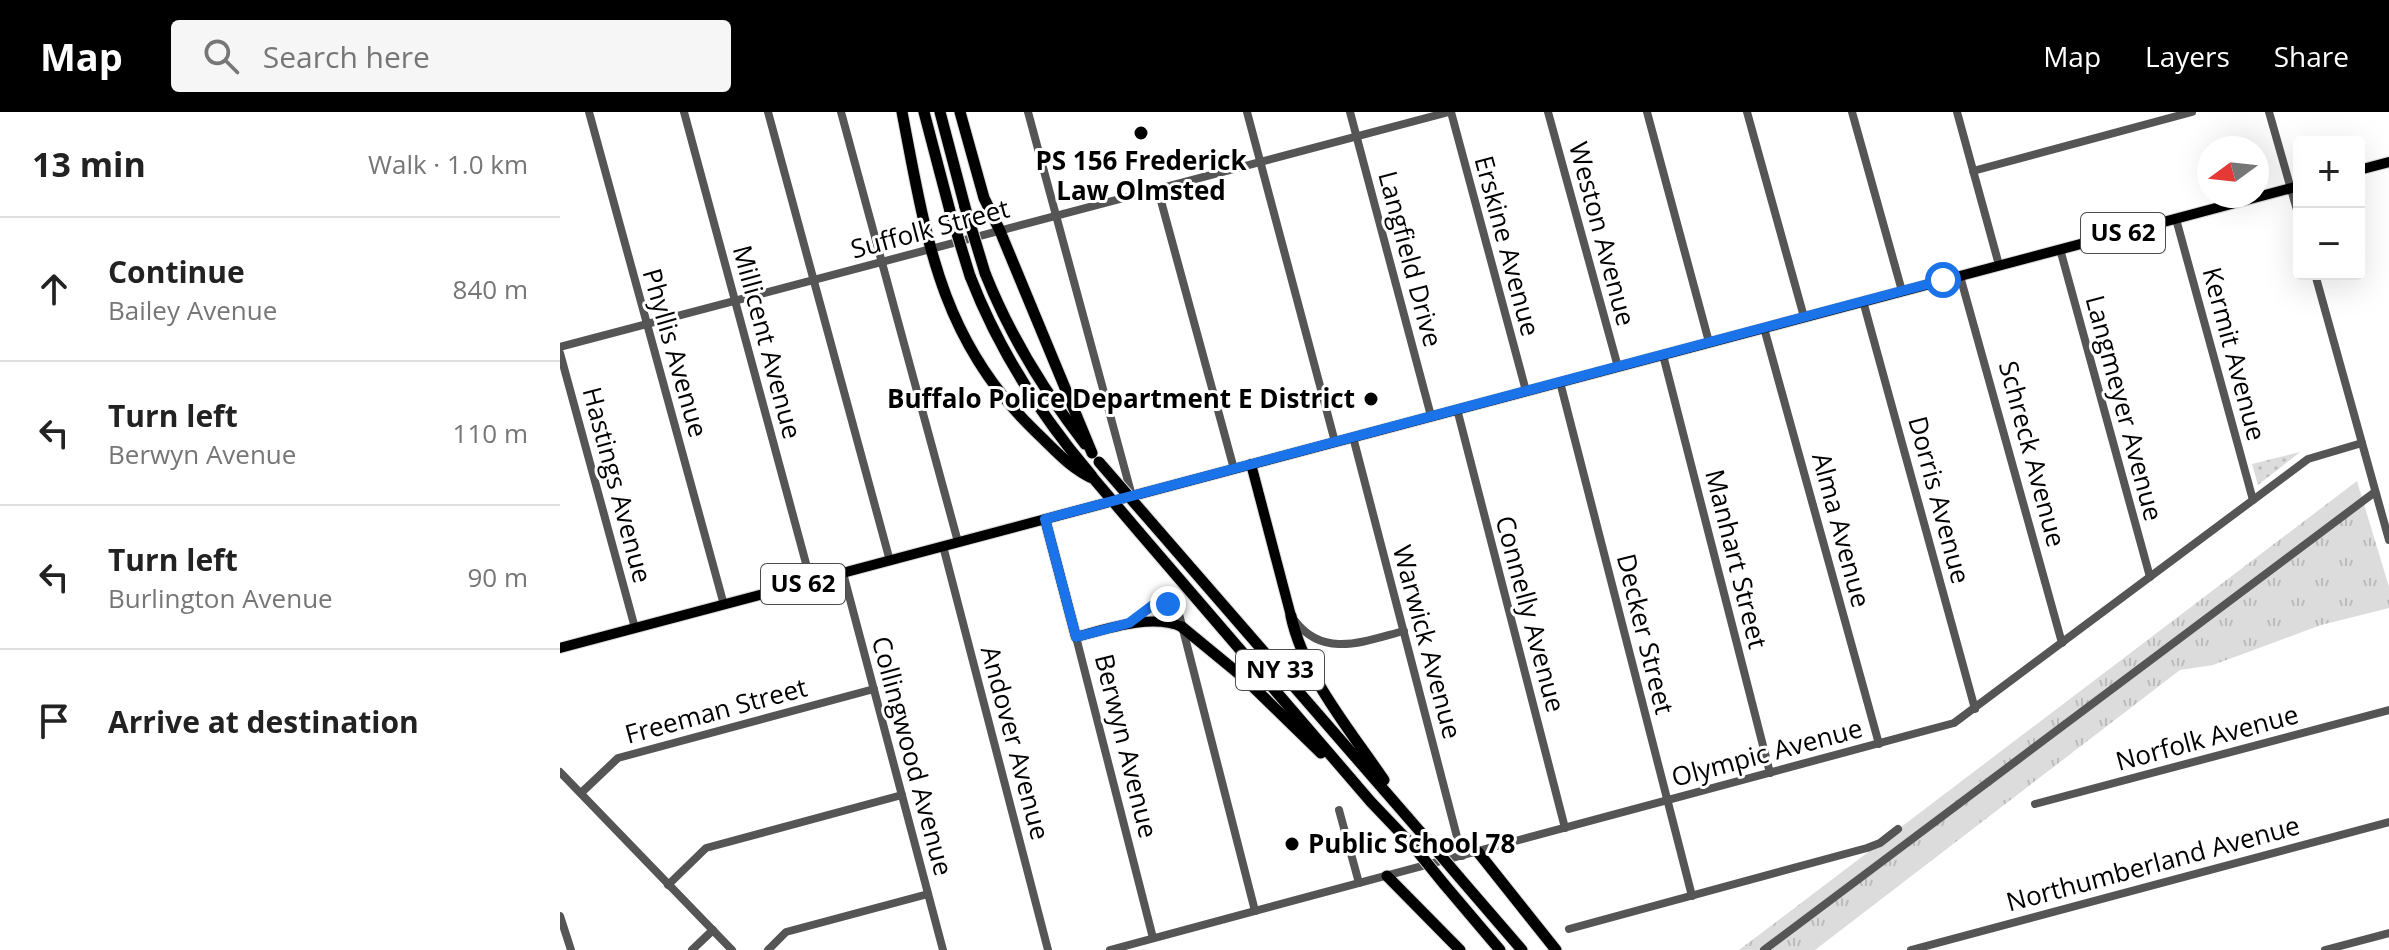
<!DOCTYPE html>
<meta charset="utf-8">
<style>
body{margin:0;font-family:"Open Sans",sans-serif;background:#f6f6f6;color:#222}
.controls{position:absolute;right:24px;top:24px;display:grid;overflow:hidden;border-radius:8px;box-shadow:0 8px 32px #0002}
.controls button{width:72px;height:72px;display:grid;place-items:center;padding:0;border:0;border-bottom:2px solid #e0e0e0;background:#fff;color:#222;font:40px sans-serif}
.compass{position:absolute;left:1637px;top:24px;width:72px;height:72px;border-radius:50%;background:#fff;box-shadow:0 8px 32px #0002;rotate:255deg}
.stop{position:absolute;width:24px;height:24px;margin:-18px;border:6px solid #1a73e8;border-radius:50%;background:#fff}
.stop.end{background:#1a73e8;border-color:#fff;box-shadow:0 2px 8px #0008}
.list{margin:0;padding:0;list-style:none}
h2{display:flex;justify-content:space-between;align-items:center;height:104px;margin:0;padding:0 32px;font-size:34px}
h2 small{font-size:26px;font-weight:400;color:#767676}
.list li{display:grid;grid-template-columns:52px 1fr auto;gap:24px;align-items:center;box-sizing:border-box;height:144px;padding:0 32px;border-top:2px solid #e0e0e0}
.list b{display:block;font-size:30px;white-space:nowrap}
.list p{margin:0;font-size:26px;white-space:nowrap;color:#767676}
.list em{font-size:26px;font-style:normal;color:#767676}
.icon{flex:none;width:44px;height:44px;fill:none;stroke:currentColor;stroke-width:2;stroke-linecap:round;stroke-linejoin:round}
.map{position:relative;flex:none;width:1829px;height:838px;overflow:hidden}
header{display:flex;align-items:center;gap:48px;box-sizing:border-box;height:112px;padding:0 40px;background:#000;color:#fff}
header strong{font-size:38px}
nav{display:flex;gap:44px;margin-inline-start:auto;font-size:28px}
.search{width:560px;height:72px;background:#f6f6f6;display:flex;align-items:center;gap:20px;box-sizing:border-box;padding:0 28px;border-radius:8px;color:#767676;font-size:30px}
main{display:flex}
aside{flex:1;background:#fff}
.map>svg:first-child{display:block}
</style>
<header>
<strong>Map</strong>
<div class="search"><svg class="icon" aria-label="search" viewBox="0 0 24 24"><circle cx="10" cy="10" r="6"/><path d="M15 15l6 6"/></svg>Search here</div>
<nav><a>Map</a><a>Layers</a><a>Share</a></nav>
</header>
<main>
<aside>
<h2>13 min<small>Walk · 1.0 km</small></h2>
<ul class="list">
<li><svg class="icon" aria-label="ahead" viewBox="0 0 24 24"><path d="M12 20V5M6 11l6-6 6 6"/></svg><div><b>Continue</b><p>Bailey Avenue</p></div><em>840 m</em></li>
<li><svg class="icon" aria-label="left" viewBox="0 0 24 24"><path d="M17 20v-9H6M10 6l-5 5 5 5"/></svg><div><b>Turn left</b><p>Berwyn Avenue</p></div><em>110 m</em></li>
<li><svg class="icon" aria-label="left" viewBox="0 0 24 24"><path d="M17 20v-9H6M10 6l-5 5 5 5"/></svg><div><b>Turn left</b><p>Burlington Avenue</p></div><em>90 m</em></li>
<li><svg class="icon" aria-label="arrive" viewBox="0 0 24 24"><path d="M6 21V4h12l-3 4 3 4H6"/></svg><div><b>Arrive at destination</b></div></li>
</ul>
</aside>
<div class="map">
<svg width="1829" height="838" viewBox="0 0 1829 838">
<defs>
<pattern id="grass-tufts" width="24" height="20" patternUnits="userSpaceOnUse" patternTransform="scale(2)"><rect width="24" height="20" fill="#dcdcdc"/><path d="M3 7l-1-3M5 7V3M7 7l1-3M15 17l-1-3M17 17v-4M19 17l1-3" fill="none" stroke="#bbb"/></pattern>
<pattern id="park-dots" width="8" height="8" patternUnits="userSpaceOnUse" patternTransform="scale(2)"><rect width="8" height="8" fill="#dcdcdc"/><path d="M2 2h.1M6 6h.1" fill="none" stroke="#bbb" stroke-width="1.8" stroke-linecap="round"/></pattern>
</defs>
<rect width="100%" height="100%" fill="#fff"/>
<polygon fill="url(#grass-tufts)" points="1797,369 1829,475 1829,496 1761,513 1653,553 1620,558 1255,838 1179,838"/>
<polygon fill="url(#park-dots)" points="1740,340 1698,373 1692,352"/>
<g fill="none" stroke-linecap="round" stroke-linejoin="round">
<g stroke="#dbdbdb" stroke-width="12">
<g id="major">
<polyline points="1799,58 1829,50"/>
<polyline points="691,352 731,504"/>
<path d="M485,407L516,525C546,517 593,501 622,515"/>
<polyline points="0,536 1739,74"/>
</g>
</g>
<g stroke="#dbdbdb" stroke-width="13">
<g id="highway">
<path d="M342,0C366,125 380,229 477,321C496,339 510,356 534,367"/>
<polyline points="364,0 390,99"/>
<polyline points="380,0 405,95"/>
<polyline points="400,0 424,86 440,119 532,341"/>
<path d="M425,161C450,224 483,278 525,332"/>
<path d="M410,164C439,239 480,303 532,364"/>
<polyline points="592,411 870,731"/>
<polyline points="579,420 811,690 854,735"/>
<path d="M731,504C744,564 790,618 824,668"/>
<polyline points="622,515 684,566 761,641"/>
<polyline points="918,740 996,838"/>
<polyline points="827,764 900,838"/>
<polyline points="899,765 962,838"/>
<polyline points="884,772 940,838"/>
</g>
</g>
<g stroke="#555" stroke-width="8">
<polyline points="29,0 164,493"/>
<polyline points="124,0 251,470"/>
<polyline points="208,0 330,449"/>
<polyline points="281,0 398,430"/>
<polyline points="468,0 572,384"/>
<polyline points="687,0 775,330"/>
<polyline points="790,0 871,304"/>
<polyline points="891,0 966,279"/>
<polyline points="988,0 1058,255"/>
<polyline points="1087,0 1149,230"/>
<polyline points="1187,0 1244,205"/>
<polyline points="1292,0 1342,179"/>
<polyline points="1397,0 1439,153"/>
<polyline points="1709,0 1739,105"/>
<polyline points="1413,59 1632,0"/>
<polyline points="598,78 674,357"/>
<polyline points="1616,107 1693,388"/>
<polyline points="1500,137 1590,465"/>
<polyline points="1755,162 1829,428"/>
<polyline points="1400,164 1502,531"/>
<polyline points="1303,189 1415,597"/>
<polyline points="1204,216 1319,632"/>
<polyline points="0,235 889,0"/>
<polyline points="0,241 75,516"/>
<polyline points="1103,243 1210,661"/>
<polyline points="1000,270 1132,784"/>
<polyline points="897,297 1005,716"/>
<polyline points="793,325 902,744"/>
<polyline points="383,434 488,838"/>
<polyline points="283,461 383,838"/>
<path d="M735,509C764,547 805,529 844,519"/>
<path d="M569,511C584,500 595,487 614,495L619,502L695,799"/>
<polyline points="516,525 593,826"/>
<polyline points="0,660 172,838"/>
<polyline points="21,681 58,646 314,577"/>
<polyline points="1475,692 1829,598"/>
<polyline points="779,698 799,771"/>
<polyline points="108,773 146,736 342,683"/>
<polyline points="0,804 11,838"/>
<polyline points="1009,817 1307,736 1320,731 1338,717"/>
<polyline points="132,838 153,818"/>
<polyline points="208,838 226,820 368,782"/>
<polyline points="550,838 1394,611 1748,347 1802,331"/>
<polyline points="1204,838 1815,380"/>
<polyline points="1351,838 1829,710"/>
<polyline points="1765,838 1829,821"/>
</g>
<use href="#major" stroke="#000" stroke-width="10"/>
<use href="#highway" stroke="#000" stroke-width="11"/>
<g stroke="#dbdbdb" stroke-width="13" stroke-linecap="butt">
<g id="highway-bridge">
<polyline points="405,95 425,161"/>
<polyline points="390,99 410,164"/>
<polyline points="539,350 592,411"/>
<polyline points="534,367 579,420"/>
<polyline points="870,731 899,765"/>
<polyline points="854,735 884,772"/>
</g>
</g>
<use href="#highway-bridge" stroke="#000" stroke-width="11"/>
</g>
<g fill="none" stroke-linecap="round" stroke-linejoin="round">
<polyline stroke="#1a73e8" stroke-width="10" points="608,492 593,493 569,511 516,525 485,407 1383,168"/>
</g>
<g fill="#000" stroke="#fff" stroke-width="3">
<circle cx="581" cy="21" r="8"/>
<circle cx="811" cy="287" r="8"/>
<circle cx="732" cy="732" r="8"/>
</g>
<g text-anchor="middle" stroke-width="6" stroke-linejoin="round" paint-order="stroke">
<g fill="#fff" stroke="#4c4c4c" stroke-width="2">
<rect x="1521" y="101" width="84" height="40" rx="6"/>
<rect x="201" y="452" width="84" height="40" rx="6"/>
<rect x="676" y="538" width="88" height="40" rx="6"/>
</g>
<g font-size="24" font-weight="bold" fill="#000">
<text x="1563" y="129">US 62</text>
<text x="243" y="480">US 62</text>
<text x="720" y="566">NY 33</text>
</g>
<g font-size="26" font-weight="bold" fill="#000" stroke="#fff">
<text x="581" y="58">PS 156 Frederick<tspan x="581" dy="30">Law Olmsted</tspan></text>
<text x="795" y="296" text-anchor="end">Buffalo Police Department E District</text>
<text x="748" y="741" text-anchor="start">Public School 78</text>
</g>
<g font-size="26" fill="#000" stroke="#fff">
<text transform="translate(370 117) rotate(-15)" y="9">Suffolk Street</text>
<text transform="translate(1042 122) rotate(75)" y="9">Weston Avenue</text>
<text transform="translate(947 134) rotate(75)" y="9">Erskine Avenue</text>
<text transform="translate(850 147) rotate(75)" y="9">Langfield Drive</text>
<text transform="translate(207 230) rotate(75)" y="9">Millicent Avenue</text>
<text transform="translate(115 241) rotate(74)" y="9">Phyllis Avenue</text>
<text transform="translate(1674 242) rotate(75)" y="9">Kermit Avenue</text>
<text transform="translate(1564 296) rotate(75)" y="9">Langmeyer Avenue</text>
<text transform="translate(1472 342) rotate(75)" y="9">Schreck Avenue</text>
<text transform="translate(57 373) rotate(75)" y="9">Hastings Avenue</text>
<text transform="translate(1379 388) rotate(75)" y="9">Dorris Avenue</text>
<text transform="translate(1281 418) rotate(75)" y="9">Alma Avenue</text>
<text transform="translate(1176 447) rotate(76)" y="9">Manhart Street</text>
<text transform="translate(970 502) rotate(75)" y="9">Connelly Avenue</text>
<text transform="translate(1085 522) rotate(76)" y="9">Decker Street</text>
<text transform="translate(867 530) rotate(75)" y="9">Warwick Avenue</text>
<text transform="translate(156 599) rotate(-15)" y="9">Freeman Street</text>
<text transform="translate(1647 626) rotate(-15)" y="9">Norfolk Avenue</text>
<text transform="translate(455 631) rotate(75)" y="9">Andover Avenue</text>
<text transform="translate(566 634) rotate(76)" y="9">Berwyn Avenue</text>
<text transform="translate(1207 641) rotate(-15)" y="9">Olympic Avenue</text>
<text transform="translate(352 644) rotate(75)" y="9">Collingwood Avenue</text>
<text transform="translate(1593 752) rotate(-15)" y="9">Northumberland Avenue</text>
</g>
</g>
</svg>
<div class="controls">
<button>+</button>
<button>−</button>
</div>
<svg class="compass" viewBox="-18 -18 36 36"><path d="M0-13l5 13h-10z" fill="#e53935"/><path d="M0 13l5-13h-10z" fill="#767676"/></svg>
<div class="stop" style="left:1383px;top:168px"></div>
<div class="stop end" style="left:608px;top:492px"></div>
</div>
</main>
